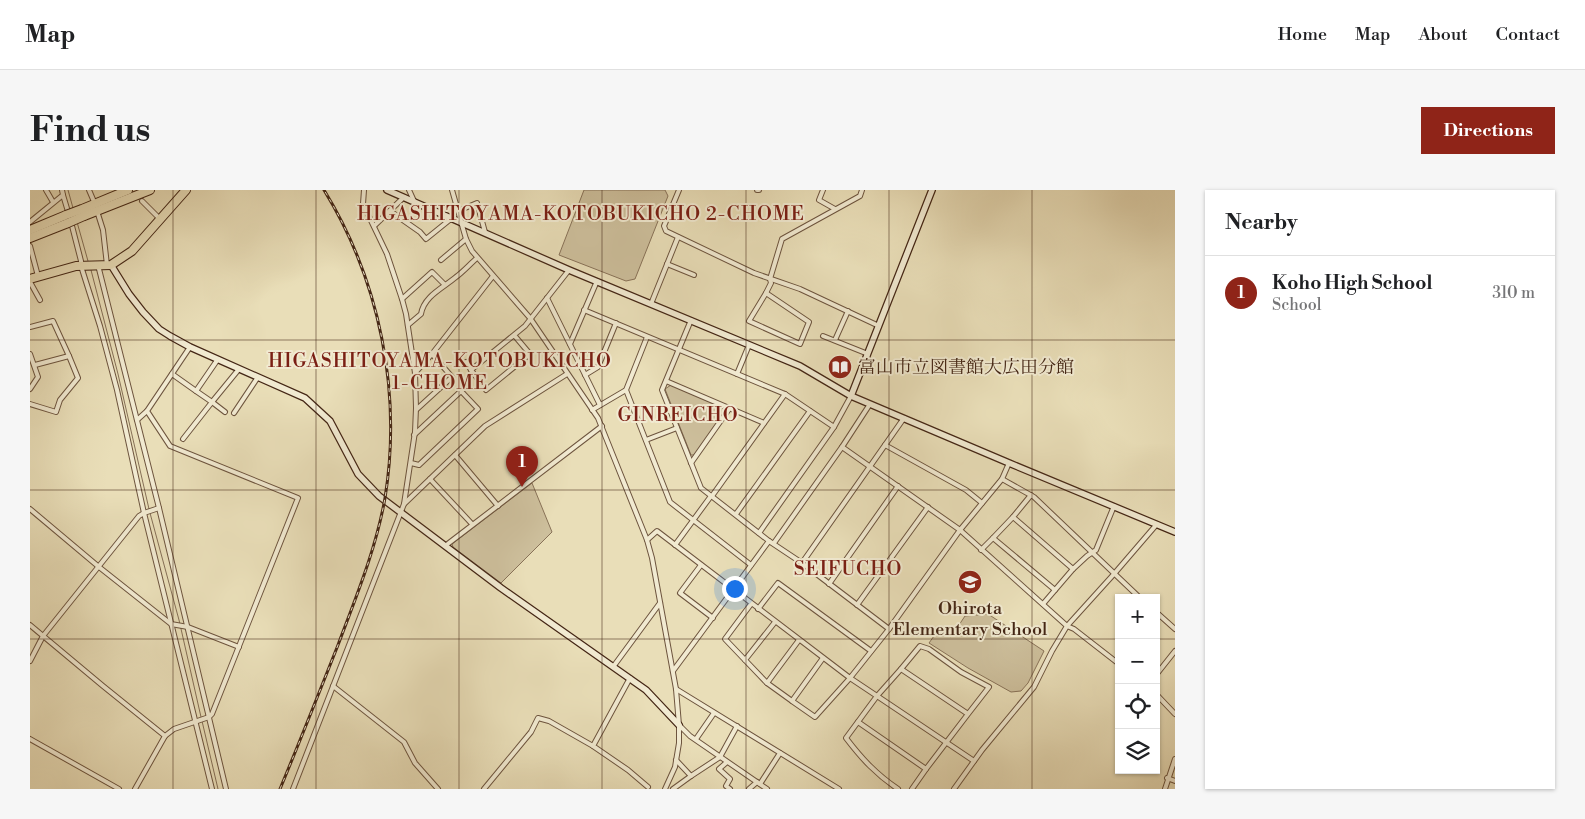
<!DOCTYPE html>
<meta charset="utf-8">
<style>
body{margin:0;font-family:"Libre Bodoni","Noto Serif JP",serif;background:#f6f6f6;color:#202124}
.controls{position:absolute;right:15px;bottom:15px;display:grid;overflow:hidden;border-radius:0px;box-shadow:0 1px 4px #0004}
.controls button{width:45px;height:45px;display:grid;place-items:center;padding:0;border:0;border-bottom:1px solid #e0e0e0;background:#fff;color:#202124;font:25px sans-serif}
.you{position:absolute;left:704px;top:398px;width:18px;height:18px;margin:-12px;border:4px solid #fff;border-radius:50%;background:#1a73e8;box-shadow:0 0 0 8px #1a73e833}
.badge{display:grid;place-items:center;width:32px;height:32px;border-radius:50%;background:#8f2418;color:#fff;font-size:16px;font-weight:700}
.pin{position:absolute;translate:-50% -41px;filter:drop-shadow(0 1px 2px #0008)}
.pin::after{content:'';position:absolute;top:26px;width:18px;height:15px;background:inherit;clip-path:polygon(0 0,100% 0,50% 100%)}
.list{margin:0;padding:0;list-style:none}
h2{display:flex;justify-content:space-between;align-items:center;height:65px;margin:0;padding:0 20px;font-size:21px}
h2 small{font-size:16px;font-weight:400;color:#757577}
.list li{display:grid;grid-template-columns:32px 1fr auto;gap:15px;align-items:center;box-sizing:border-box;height:75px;padding:0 20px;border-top:1px solid #e0e0e0}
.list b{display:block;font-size:19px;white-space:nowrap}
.list p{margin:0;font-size:16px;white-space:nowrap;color:#757577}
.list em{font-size:16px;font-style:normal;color:#757577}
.icon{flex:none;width:28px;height:28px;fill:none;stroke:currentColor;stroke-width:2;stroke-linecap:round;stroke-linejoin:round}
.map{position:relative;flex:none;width:1145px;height:599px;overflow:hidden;border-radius:0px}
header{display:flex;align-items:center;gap:30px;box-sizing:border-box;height:70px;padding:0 25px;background:#fff;border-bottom:1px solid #e0e0e0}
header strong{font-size:24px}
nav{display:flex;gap:28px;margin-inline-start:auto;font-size:18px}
.intro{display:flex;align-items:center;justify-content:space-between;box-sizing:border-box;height:120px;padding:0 30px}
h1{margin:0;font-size:35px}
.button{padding:12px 22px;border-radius:0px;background:#8f2418;color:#fff;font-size:18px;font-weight:700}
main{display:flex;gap:30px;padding:0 30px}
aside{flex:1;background:#fff;border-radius:0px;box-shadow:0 1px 4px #0004}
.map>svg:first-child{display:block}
</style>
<header>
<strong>Map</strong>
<nav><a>Home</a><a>Map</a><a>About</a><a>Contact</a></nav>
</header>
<div class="intro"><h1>Find us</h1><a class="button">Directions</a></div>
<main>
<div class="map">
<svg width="1145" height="599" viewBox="0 0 1145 599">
<rect width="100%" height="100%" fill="#e9deb8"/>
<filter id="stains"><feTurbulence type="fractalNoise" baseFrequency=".004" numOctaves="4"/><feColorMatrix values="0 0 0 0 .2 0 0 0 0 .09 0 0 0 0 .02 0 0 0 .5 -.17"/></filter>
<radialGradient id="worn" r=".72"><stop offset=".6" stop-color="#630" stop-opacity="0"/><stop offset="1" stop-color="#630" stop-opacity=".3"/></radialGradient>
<g fill="#cdbf9c" stroke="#887258">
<polygon points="554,0 635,0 638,6 605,89 596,91 529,65"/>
<polygon points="641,195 697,219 665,265 661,265 635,199"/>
<polygon points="502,293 522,342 471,393 423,357 422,354"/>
<polygon points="958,424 1014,461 998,493 991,501 981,502 938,478 899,453 909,439 921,447 935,426"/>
</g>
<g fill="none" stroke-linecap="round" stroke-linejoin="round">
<g stroke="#856f56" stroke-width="1">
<polyline points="38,0 43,18"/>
<polyline points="47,32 58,71"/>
<polyline points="61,80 88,184 119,319"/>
<polyline points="120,323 149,430 171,527"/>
<polyline points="172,531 188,599"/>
</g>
<g stroke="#6d543e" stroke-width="6">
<g id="street">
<polyline points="16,0 23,12"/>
<polyline points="59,0 65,14"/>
<polyline points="334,0 333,14 357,64 372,109 376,124 385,183 386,218 385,242 374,314"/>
<polyline points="379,0 384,11"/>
<polyline points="422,0 436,49 442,61 500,128 568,228 617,350 622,368 646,499 649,535 649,553 645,577 635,599"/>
<polyline points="649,0 634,36 636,41 724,83 770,99 849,136"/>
<polyline points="727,0 729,0"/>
<polyline points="793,0 789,10 805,19"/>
<polyline points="33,5 39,25"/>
<polyline points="112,11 130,29"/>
<polyline points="67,21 73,40 77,75"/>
<polyline points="360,21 390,42 396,49 422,28"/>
<polyline points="428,21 447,13 455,42"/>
<polyline points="0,32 33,5 32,0"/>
<polyline points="41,32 51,71 51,76 70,136 87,200 114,323 182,599"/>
<polyline points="344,36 374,7"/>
<polyline points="0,56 8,86"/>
<polyline points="411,70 436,49"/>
<polyline points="637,74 664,85"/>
<polyline points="68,75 129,318 196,599"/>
<polyline points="0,92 10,110"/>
<polygon points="736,103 779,132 770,154 719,131"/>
<polyline points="736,103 741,93 740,89 752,49 830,6 832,0"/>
<polyline points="517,108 570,215"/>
<polyline points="372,109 402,82 414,94"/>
<polyline points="621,114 648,47"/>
<polyline points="554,120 755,204 804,237"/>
<polyline points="661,130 632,200 671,298 739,351 772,373 859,439"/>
<path d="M378,135L391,124C394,106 413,98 426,87C434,81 440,74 447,68"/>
<polyline points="0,137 23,131 39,166"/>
<polyline points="484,145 500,164 456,200 441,180 495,136 539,80"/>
<polyline points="793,146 838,164"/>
<polyline points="805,150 818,121"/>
<polyline points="540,154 567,91"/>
<polyline points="0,164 8,187 0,199"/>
<polyline points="436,172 441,180"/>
<polyline points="385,183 402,164 463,86"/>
<polyline points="142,184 166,201"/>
<polyline points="707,184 719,155"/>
<polyline points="555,185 568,177 586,133"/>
<polyline points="636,191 734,233"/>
<polyline points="596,200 640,312 721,375"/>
<polyline points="0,214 26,222 30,210 48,188 39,166 5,175"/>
<polyline points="840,214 812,257 930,340 1037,436 1044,439 1089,474"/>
<polyline points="387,219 422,187 402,164"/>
<polyline points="562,220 596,200 617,147"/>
<polyline points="195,222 182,212 209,179"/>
<polyline points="204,223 228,187"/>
<polyline points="107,230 117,221"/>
<polyline points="153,249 182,212 166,201 188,169"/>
<polyline points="616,250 647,238"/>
<polyline points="855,255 936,300 952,313"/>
<polyline points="425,265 468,316"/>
<polyline points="381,273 389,275 448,219 431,201 384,245"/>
<polyline points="661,273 699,219"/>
<polyline points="400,289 442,334"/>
<polyline points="972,289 1004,307 1110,408"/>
<polyline points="1001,305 983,327 1043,379 1057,366 1066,360 1084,316"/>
<polyline points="682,306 755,204"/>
<polyline points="0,319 69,377 141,434 158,437 209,457"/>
<polyline points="706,324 780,221"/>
<polyline points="983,327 963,348 1025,400 1043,379"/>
<polyline points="729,343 804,237 821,206"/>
<polyline points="617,350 627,341 820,488 859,439 930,340 972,289 979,273"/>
<polyline points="744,353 812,257"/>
<polyline points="645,355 681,306"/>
<polyline points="415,356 572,236"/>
<polyline points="951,360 963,348"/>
<polyline points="772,373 874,228"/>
<polyline points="671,375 650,403 683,428"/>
<polyline points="799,394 868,296"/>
<polyline points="1013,414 1025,400"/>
<polyline points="827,415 898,317"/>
<polyline points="728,419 748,393 841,461"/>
<polyline points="1126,422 1145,439"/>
<polyline points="0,435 73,496 135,546"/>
<path d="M793,468L762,511L785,527L820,488L847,506L816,548C832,569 846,584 868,599"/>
<polyline points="715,470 695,449 721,414"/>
<polyline points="0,471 13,446 109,326 114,323 129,318"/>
<polyline points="583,477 630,413"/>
<polyline points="871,479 847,506 944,571"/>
<polyline points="643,481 739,351"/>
<polyline points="1126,485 1145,461"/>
<polyline points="600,488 563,556 598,580 618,597"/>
<polyline points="737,493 715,470 745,432"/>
<polyline points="303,496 374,552 385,573 408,599"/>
<polyline points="646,499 809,599"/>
<polyline points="1126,504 1145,524"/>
<polyline points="762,511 737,493 769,450"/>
<polyline points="828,532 896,579 882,599"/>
<polyline points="649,535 660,546 737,599"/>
<polyline points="0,549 89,599"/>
<polyline points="666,549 684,523"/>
<polyline points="646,570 661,586 690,567 707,536"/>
<polyline points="697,572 689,579 700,589 696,596 700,599"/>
<polyline points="896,579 938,524 871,479 890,456 899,459 931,482 959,497 938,524"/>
<polyline points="1137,588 1145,591"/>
<polyline points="730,594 750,563"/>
<polyline points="105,599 135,546 144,539 179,527 182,524 268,308 140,256 117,221 160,157"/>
<polyline points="263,599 374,314 455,236 537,184"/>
<polyline points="454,599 501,542 508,528 519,531 563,556"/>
<polyline points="643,599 661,586"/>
<polyline points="719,599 727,592"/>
<polyline points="924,599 952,560 1004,497 1022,461 1037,436 1084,384 1127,334"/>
<polyline points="1135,599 1145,569"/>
</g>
</g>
<g stroke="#442615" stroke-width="8">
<g id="secondary">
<polyline points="357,0 539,80 770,176 821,206 979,273 1145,342"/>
<polyline points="81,75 99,104 113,122 129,139 140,146 160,157 275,208 300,231 328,284 349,306 471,398 616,500 649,535"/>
<polyline points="821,206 902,0"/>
</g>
</g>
<g stroke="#442615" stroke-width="10">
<g id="highway">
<polyline points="52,19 98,0"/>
<polyline points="54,26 120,0"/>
<polyline points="0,40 36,25"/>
<polyline points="0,48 38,33"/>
<polyline points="0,89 46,76 81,75 102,61 156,0"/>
</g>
</g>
<use href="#street" stroke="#f1ead1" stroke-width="4"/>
<use href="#secondary" stroke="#f1ead1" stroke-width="5.5"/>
<use href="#highway" stroke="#e9deb8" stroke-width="8"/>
<g stroke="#442615" stroke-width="3">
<path id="rail" d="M250,599C270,551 289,503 308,455C326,407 346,359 355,308C372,203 350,91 294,0"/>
</g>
<use href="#rail" stroke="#f1ead1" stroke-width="1" stroke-dasharray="4" stroke-linecap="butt"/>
<g stroke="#442615" stroke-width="10" stroke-linecap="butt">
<g id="highway-bridge">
<polyline points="36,25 52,19"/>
<polyline points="38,33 54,26"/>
</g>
</g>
<use href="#highway-bridge" stroke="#e9deb8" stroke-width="8"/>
</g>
<path fill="none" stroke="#442615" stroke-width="1" stroke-opacity="0.55" d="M143,0V599M286,0V599M429,0V599M572,0V599M716,0V599M859,0V599M1002,0V599M0,150H1145M0,300H1145M0,449H1089M1126,449H1145"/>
<defs>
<g id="library-disc" transform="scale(1.25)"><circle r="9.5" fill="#8f2418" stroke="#f1ead1"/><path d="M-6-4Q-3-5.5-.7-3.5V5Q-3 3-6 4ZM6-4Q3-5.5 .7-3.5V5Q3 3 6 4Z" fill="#fff"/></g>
<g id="school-disc" transform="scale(1.25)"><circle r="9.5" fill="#8f2418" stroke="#f1ead1"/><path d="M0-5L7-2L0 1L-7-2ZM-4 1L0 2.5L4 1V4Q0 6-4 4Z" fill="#fff"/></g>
</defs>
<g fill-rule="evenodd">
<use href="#library-disc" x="810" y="177"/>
<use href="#school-disc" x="940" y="392"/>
</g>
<g text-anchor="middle" stroke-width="4" stroke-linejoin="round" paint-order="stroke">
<g font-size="18" fill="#442615" stroke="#f1ead1" text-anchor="start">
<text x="828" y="183">富山市立図書館大広田分館</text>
<text x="940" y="424" text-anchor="middle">Ohirota<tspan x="940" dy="21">Elementary School</tspan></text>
</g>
<g font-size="19" letter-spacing="1" fill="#7a1f14" stroke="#f1ead1">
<text x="551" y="30">HIGASHITOYAMA-KOTOBUKICHO 2-CHOME</text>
<text x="410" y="177">HIGASHITOYAMA-KOTOBUKICHO<tspan x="410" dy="22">1-CHOME</tspan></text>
<text x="648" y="231">GINREICHO</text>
<text x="818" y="385">SEIFUCHO</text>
</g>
</g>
<rect width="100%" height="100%" filter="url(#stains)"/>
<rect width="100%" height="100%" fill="url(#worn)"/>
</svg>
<div class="controls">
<button>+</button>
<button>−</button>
<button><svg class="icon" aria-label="locate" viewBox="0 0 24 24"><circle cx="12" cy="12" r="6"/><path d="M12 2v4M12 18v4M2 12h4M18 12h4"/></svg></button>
<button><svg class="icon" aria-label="layers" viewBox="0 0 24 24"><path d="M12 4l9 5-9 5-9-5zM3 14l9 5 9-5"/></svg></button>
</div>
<div class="you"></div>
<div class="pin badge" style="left:492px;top:297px">1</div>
</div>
<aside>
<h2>Nearby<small></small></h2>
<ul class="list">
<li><span class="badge">1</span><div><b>Koho High School</b><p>School</p></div><em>310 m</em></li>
</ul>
</aside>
</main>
